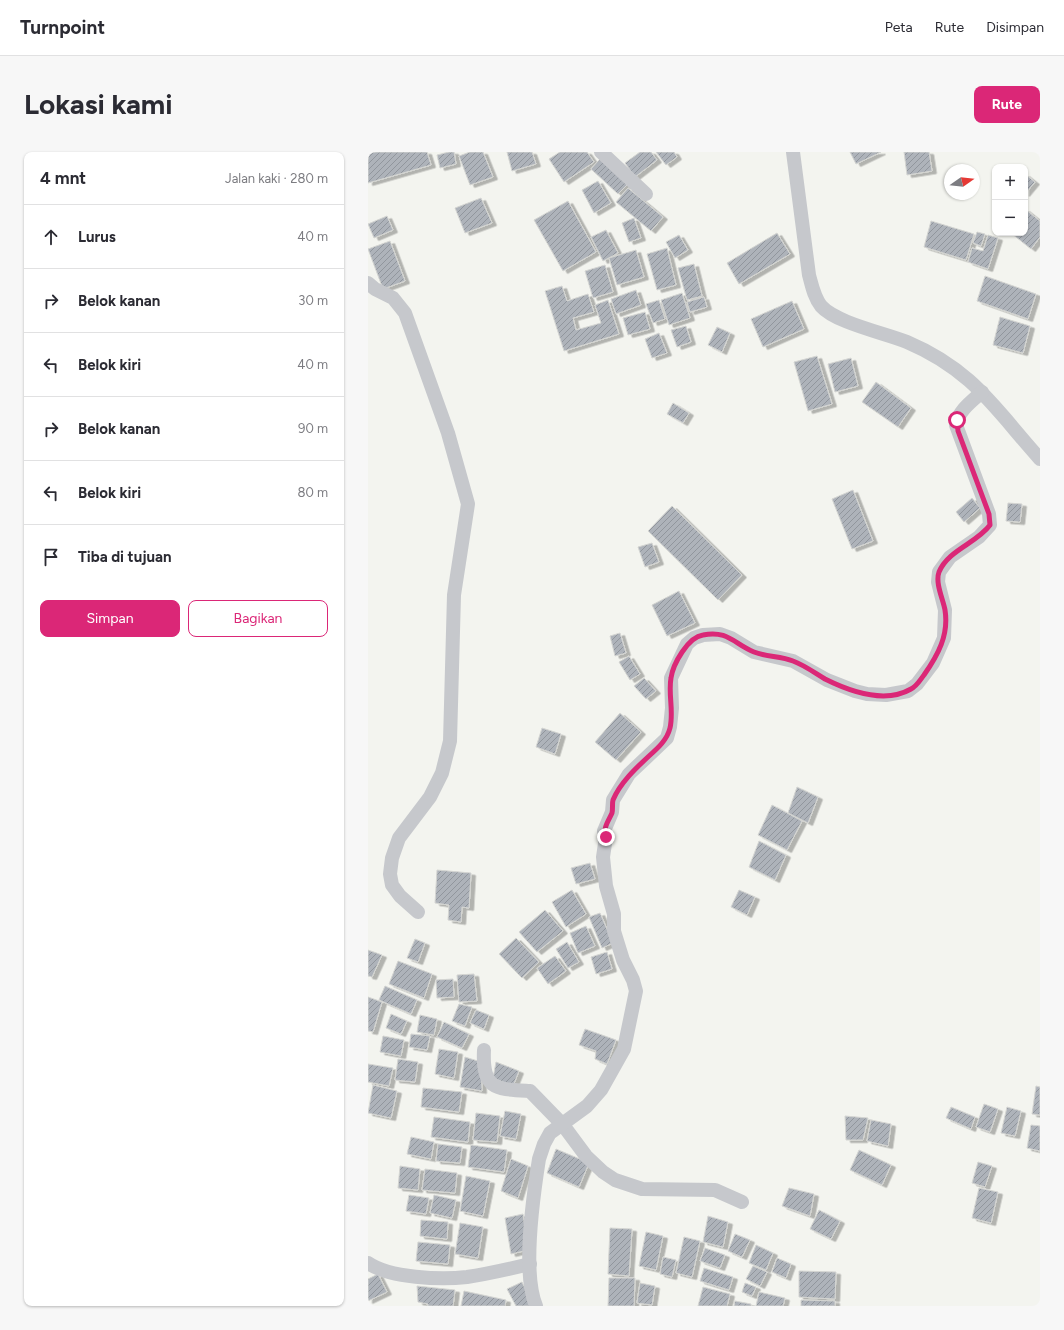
<!DOCTYPE html>
<html lang="id">
<meta charset="utf-8">
<style>
body{margin:0;font-family:Figtree,sans-serif;background:#f7f7f7;color:#2b2b33}
.controls{position:absolute;right:12px;top:12px;display:grid;overflow:hidden;border-radius:8px;box-shadow:0 1px 3px #0004}
.controls button{width:36px;height:36px;display:grid;place-items:center;padding:0;border:0;border-bottom:1px solid #e1e1e2;background:#fff;color:#2b2b33;font:20px sans-serif}
.compass{position:absolute;left:576px;top:12px;width:36px;height:36px;border-radius:50%;background:#fff;box-shadow:0 1px 3px #0004;rotate:76deg}
.stop{position:absolute;width:12px;height:12px;margin:-9px;border:3px solid #db2777;border-radius:50%;background:#fff}
.stop.end{background:#db2777;border-color:#fff;box-shadow:0 1px 4px #0008}
.list{margin:0;padding:0;list-style:none}
h2{display:flex;justify-content:space-between;align-items:center;height:52px;margin:0;padding:0 16px;font-size:17px}
h2 small{font-size:13px;font-weight:400;color:#7c7c81}
.list li{display:grid;grid-template-columns:26px 1fr auto;gap:12px;align-items:center;box-sizing:border-box;height:64px;padding:0 16px;border-top:1px solid #e1e1e2}
.list b{display:block;font-size:15px;white-space:nowrap}
.list em{font-size:13px;font-style:normal;color:#7c7c81}
.actions{display:flex;gap:8px;padding:12px 16px}
.actions a{flex:1;padding:9px 0;border:1px solid #db2777;border-radius:8px;text-align:center;font-size:14px;color:#db2777}
.actions .main{background:#db2777;color:#fff}
.icon{flex:none;width:22px;height:22px;fill:none;stroke:currentColor;stroke-width:2;stroke-linecap:round;stroke-linejoin:round}
.map{position:relative;flex:none;width:672px;height:1154px;overflow:hidden;border-radius:8px}
header{display:flex;align-items:center;gap:24px;box-sizing:border-box;height:56px;padding:0 20px;background:#fff;border-bottom:1px solid #e1e1e2}
header strong{font-size:19px}
nav{display:flex;gap:22px;margin-inline-start:auto;font-size:14px}
.intro{display:flex;align-items:center;justify-content:space-between;box-sizing:border-box;height:96px;padding:0 24px}
h1{margin:0;font-size:28px}
.button{padding:10px 18px;border-radius:8px;background:#db2777;color:#fff;font-size:14px;font-weight:700}
main{display:flex;gap:24px;padding:0 24px}
aside{flex:1;background:#fff;border-radius:8px;box-shadow:0 1px 3px #0004}
.map>svg:first-child{display:block}
</style>
<header>
<strong>Turnpoint</strong>
<nav><a>Peta</a><a>Rute</a><a>Disimpan</a></nav>
</header>
<div class="intro"><h1>Lokasi kami</h1><a class="button">Rute</a></div>
<main>
<aside>
<h2>4 mnt<small>Jalan kaki · 280 m</small></h2>
<ul class="list">
<li><svg class="icon" aria-label="ahead" viewBox="0 0 24 24"><path d="M12 20V5M6 11l6-6 6 6"/></svg><div><b>Lurus</b></div><em>40 m</em></li>
<li><svg class="icon" aria-label="right" viewBox="0 0 24 24"><path d="M7 20v-9h11M14 6l5 5-5 5"/></svg><div><b>Belok kanan</b></div><em>30 m</em></li>
<li><svg class="icon" aria-label="left" viewBox="0 0 24 24"><path d="M17 20v-9H6M10 6l-5 5 5 5"/></svg><div><b>Belok kiri</b></div><em>40 m</em></li>
<li><svg class="icon" aria-label="right" viewBox="0 0 24 24"><path d="M7 20v-9h11M14 6l5 5-5 5"/></svg><div><b>Belok kanan</b></div><em>90 m</em></li>
<li><svg class="icon" aria-label="left" viewBox="0 0 24 24"><path d="M17 20v-9H6M10 6l-5 5 5 5"/></svg><div><b>Belok kiri</b></div><em>80 m</em></li>
<li><svg class="icon" aria-label="arrive" viewBox="0 0 24 24"><path d="M6 21V4h12l-3 4 3 4H6"/></svg><div><b>Tiba di tujuan</b></div></li>
</ul>
<div class="actions"><a class="main">Simpan</a><a>Bagikan</a></div>
</aside>
<div class="map">
<svg width="672" height="1154" viewBox="0 0 672 1154">
<defs>
<pattern id="building-hatch" width="6" height="6" patternUnits="userSpaceOnUse"><rect width="6" height="6" fill="#aeb3ba"/><path d="M-1 1l2-2M0 6l6-6M5 7l2-2" fill="none" stroke="#91969d"/></pattern>
<filter id="shadow"><feDropShadow dx="4.5" dy="2.5" stdDeviation="0" flood-color="#0004"/></filter>
</defs>
<rect width="100%" height="100%" fill="#f3f4ef"/>
<g fill="url(#building-hatch)" stroke="#d4d5d2" filter="url(#shadow)">
<polygon points="0,0 59,0 63,13 0,31"/>
<polygon points="81,0 86,0 88,12 72,16 69,3"/>
<polygon points="102,0 115,0 125,25 102,33 91,4"/>
<polygon points="139,0 164,0 168,12 144,19"/>
<polygon points="192,0 219,0 226,10 196,30 181,7"/>
<polygon points="272,0 283,0 289,8 267,25 257,11"/>
<polygon points="288,0 306,0 309,5 298,13"/>
<polygon points="482,0 513,0 488,12"/>
<polygon points="536,0 561,0 564,19 539,23"/>
<polygon points="234,5 261,31 250,42 223,17"/>
<polygon points="657,22 667,30 657,42"/>
<polygon points="230,29 243,51 226,61 214,38"/>
<polygon points="260,36 295,65 283,79 248,50"/>
<polygon points="113,46 124,71 97,81 87,56"/>
<polygon points="200,49 228,100 195,119 166,68"/>
<polygon points="657,57 672,69 672,85 663,97 643,81 657,81"/>
<polygon points="19,64 25,78 6,86 0,72"/>
<polygon points="266,66 273,86 261,90 254,71"/>
<polygon points="563,69 606,82 598,108 556,95"/>
<polygon points="238,78 250,101 235,109 223,85"/>
<polygon points="609,80 617,82 613,94 605,91"/>
<polygon points="409,81 422,102 371,132 359,111"/>
<polygon points="311,83 320,98 307,106 298,90"/>
<polygon points="620,83 630,86 620,117 600,110 604,96 615,99"/>
<polygon points="22,89 37,129 15,137 0,97"/>
<polygon points="299,96 308,133 289,138 279,102"/>
<polygon points="268,98 276,125 249,133 241,106"/>
<polygon points="326,112 334,144 319,148 310,116"/>
<polygon points="237,113 245,140 225,146 217,119"/>
<polygon points="617,124 668,142 660,167 609,149"/>
<polygon points="194,134 199,149 220,142 226,160 205,166 208,178 233,171 227,153 240,148 251,182 196,199 177,139"/>
<polygon points="268,138 273,153 248,162 243,147"/>
<polygon points="314,141 322,166 301,173 293,148"/>
<polygon points="336,145 339,155 322,160 319,150"/>
<polygon points="291,148 297,167 285,171 278,152"/>
<polygon points="424,149 436,177 395,195 383,167"/>
<polygon points="277,160 282,177 260,183 255,166"/>
<polygon points="632,165 662,174 655,201 625,193"/>
<polygon points="318,174 323,190 309,195 303,178"/>
<polygon points="349,175 362,181 354,200 340,193"/>
<polygon points="291,181 299,201 284,206 277,187"/>
<polygon points="449,204 464,252 440,259 426,210"/>
<polygon points="483,206 490,234 467,240 460,212"/>
<polygon points="508,230 543,256 530,275 494,250"/>
<polygon points="305,251 321,261 315,271 299,262"/>
<polygon points="485,338 505,389 484,397 464,347"/>
<polygon points="604,346 612,356 596,370 588,360"/>
<polygon points="640,351 654,352 652,370 638,369"/>
<polygon points="304,354 374,423 350,448 280,379"/>
<polygon points="284,391 291,410 277,415 270,395"/>
<polygon points="311,439 327,471 299,484 284,453"/>
<polygon points="252,481 258,501 247,504 242,484"/>
<polygon points="261,504 272,522 262,528 251,510"/>
<polygon points="276,526 288,539 278,547 266,534"/>
<polygon points="252,561 273,580 248,608 227,590"/>
<polygon points="174,576 193,582 187,602 168,595"/>
<polygon points="429,635 450,645 440,671 420,661"/>
<polygon points="404,653 434,669 419,698 390,683"/>
<polygon points="391,689 418,703 407,728 381,715"/>
<polygon points="222,711 227,727 208,732 203,716"/>
<polygon points="69,718 103,721 101,756 94,755 93,770 80,768 81,753 67,751"/>
<polygon points="204,738 218,762 198,775 184,750"/>
<polygon points="371,738 387,745 379,763 363,755"/>
<polygon points="177,758 195,779 169,800 151,780"/>
<polygon points="232,761 245,791 234,796 221,765"/>
<polygon points="218,774 227,794 210,801 202,781"/>
<polygon points="148,786 171,810 154,826 131,802"/>
<polygon points="47,787 57,791 50,810 39,806"/>
<polygon points="199,790 211,810 200,816 188,797"/>
<polygon points="0,798 14,803 4,825 0,824"/>
<polygon points="239,800 244,817 228,822 223,805"/>
<polygon points="187,804 198,819 180,832 169,816"/>
<polygon points="30,809 64,822 56,846 21,832"/>
<polygon points="106,822 109,849 91,850 89,823"/>
<polygon points="85,827 86,845 69,846 68,828"/>
<polygon points="17,834 49,848 43,862 11,848"/>
<polygon points="0,845 14,850 5,880 0,879"/>
<polygon points="91,852 104,855 97,874 84,869"/>
<polygon points="108,858 121,863 116,877 102,871"/>
<polygon points="23,862 39,869 33,882 18,876"/>
<polygon points="52,863 69,867 66,883 49,880"/>
<polygon points="76,870 101,882 94,896 69,885"/>
<polygon points="217,877 248,888 239,912 227,907 228,899 211,893"/>
<polygon points="43,882 62,884 59,898 41,895"/>
<polygon points="15,884 36,888 33,904 12,900"/>
<polygon points="71,897 90,900 86,926 67,922"/>
<polygon points="97,905 113,910 114,939 92,935"/>
<polygon points="30,907 50,910 47,930 27,928"/>
<polygon points="128,910 151,919 145,934 125,926"/>
<polygon points="0,912 25,916 21,934 0,930"/>
<polygon points="5,933 29,939 23,966 0,961"/>
<polygon points="668,934 672,935 672,963 664,962"/>
<polygon points="55,936 94,940 91,960 53,955"/>
<polygon points="616,952 630,957 622,980 608,975"/>
<polygon points="583,955 607,965 603,977 578,966"/>
<polygon points="639,955 653,959 647,984 633,981"/>
<polygon points="137,959 153,962 148,987 132,984"/>
<polygon points="108,961 132,964 129,990 105,988"/>
<polygon points="477,964 500,966 495,988 478,988"/>
<polygon points="66,965 102,970 100,990 63,985"/>
<polygon points="503,968 523,972 520,994 499,989"/>
<polygon points="663,973 672,974 672,999 659,996"/>
<polygon points="43,985 66,990 63,1007 39,1002"/>
<polygon points="70,992 94,995 92,1011 68,1009"/>
<polygon points="103,993 139,998 136,1020 100,1015"/>
<polygon points="188,997 221,1011 211,1035 179,1021"/>
<polygon points="491,998 523,1013 514,1033 482,1018"/>
<polygon points="143,1007 160,1014 150,1046 133,1039"/>
<polygon points="610,1010 624,1014 617,1035 604,1031"/>
<polygon points="32,1014 52,1017 50,1038 30,1036"/>
<polygon points="57,1017 89,1021 87,1041 54,1038"/>
<polygon points="98,1024 122,1029 115,1064 92,1059"/>
<polygon points="421,1036 446,1042 442,1064 414,1054"/>
<polygon points="611,1036 630,1040 623,1071 604,1066"/>
<polygon points="41,1043 61,1046 58,1062 38,1059"/>
<polygon points="66,1043 88,1048 84,1066 62,1061"/>
<polygon points="451,1058 472,1069 463,1087 442,1077"/>
<polygon points="155,1062 160,1098 143,1102 137,1066"/>
<polygon points="340,1064 360,1070 355,1095 335,1090"/>
<polygon points="53,1068 80,1070 79,1087 52,1084"/>
<polygon points="92,1071 115,1075 110,1106 87,1102"/>
<polygon points="242,1076 264,1077 261,1124 240,1122"/>
<polygon points="278,1080 295,1084 288,1118 271,1114"/>
<polygon points="367,1082 382,1088 374,1105 360,1099"/>
<polygon points="316,1085 332,1089 324,1125 308,1121"/>
<polygon points="50,1090 82,1093 80,1112 48,1109"/>
<polygon points="388,1093 405,1101 398,1118 381,1111"/>
<polygon points="337,1096 357,1103 352,1116 332,1109"/>
<polygon points="295,1105 308,1108 304,1125 292,1122"/>
<polygon points="409,1106 423,1112 418,1126 404,1120"/>
<polygon points="385,1114 399,1120 392,1134 378,1127"/>
<polygon points="336,1116 365,1125 361,1138 332,1129"/>
<polygon points="431,1119 468,1120 467,1147 431,1145"/>
<polygon points="10,1122 19,1140 0,1149 0,1127"/>
<polygon points="241,1126 267,1126 266,1154 240,1154"/>
<polygon points="154,1130 165,1154 148,1154 139,1137"/>
<polygon points="272,1131 287,1134 284,1153 269,1151"/>
<polygon points="377,1131 388,1135 384,1144 374,1140"/>
<polygon points="49,1134 87,1138 85,1154 60,1154 60,1152 50,1150"/>
<polygon points="335,1135 362,1142 359,1154 330,1154"/>
<polygon points="96,1139 138,1148 137,1154 93,1154"/>
<polygon points="391,1140 417,1146 415,1154 388,1154"/>
<polygon points="433,1148 467,1149 467,1154 433,1154"/>
<polygon points="367,1149 383,1152 383,1154 366,1154"/>
</g>
<g fill="none" stroke-linecap="round" stroke-linejoin="round">
<g stroke="#c6c8cc" stroke-width="14">
<polyline points="233,0 278,42"/>
<path d="M425,0L441,123C444,134 446,145 453,154C468,171 517,181 539,190C605,218 627,257 672,307"/>
<polyline points="0,131 7,137 25,146 37,161 80,281 100,352 86,443 82,589 74,621 62,645 31,686 24,706 22,722 24,733 32,744 50,760"/>
<path d="M116,898C114,938 128,937 162,939L195,973L218,1004L235,1020L247,1028L274,1037L347,1038L374,1050"/>
<path d="M0,1111C21,1126 73,1128 99,1125C120,1122 141,1117 162,1112"/>
<path d="M168,1154C154,1120 165,1045 171,1007L176,992L182,981L219,954L233,938L256,897L268,839L265,828L255,808L246,779V762L238,734L235,705L238,685L236,679L244,660L245,648L261,622L299,586L302,575L304,556L303,526L319,492L326,486L335,483L352,482L363,486L386,500L425,509L459,528L487,539L499,542L518,543L540,539L549,532L565,511L576,486L577,458L570,430L571,420L582,405L611,385L622,373L621,362L588,273C590,259 604,249 614,240"/>
</g>
</g>
<g fill="none" stroke-linecap="round" stroke-linejoin="round">
<path stroke="#db2777" stroke-width="5" d="M238,685C235,675 240,670 244,661C245,657 244,651 245,648C252,631 268,616 281,604C290,596 299,588 302,576C306,559 300,542 303,526C305,512 320,485 335,483C360,478 366,492 386,500C398,505 413,504 425,509C436,513 447,521 457,527C481,539 517,552 543,537C549,534 552,528 556,523C570,503 581,483 577,458C575,447 567,431 571,420C580,398 609,391 622,373L621,362L590,279L589,268"/>
</g>
</svg>
<div class="controls">
<button>+</button>
<button>−</button>
</div>
<svg class="compass" viewBox="-18 -18 36 36"><path d="M0-13l5 13h-10z" fill="#e53935"/><path d="M0 13l5-13h-10z" fill="#7c7c81"/></svg>
<div class="stop" style="left:589px;top:268px"></div>
<div class="stop end" style="left:238px;top:685px"></div>
</div>
</main>
